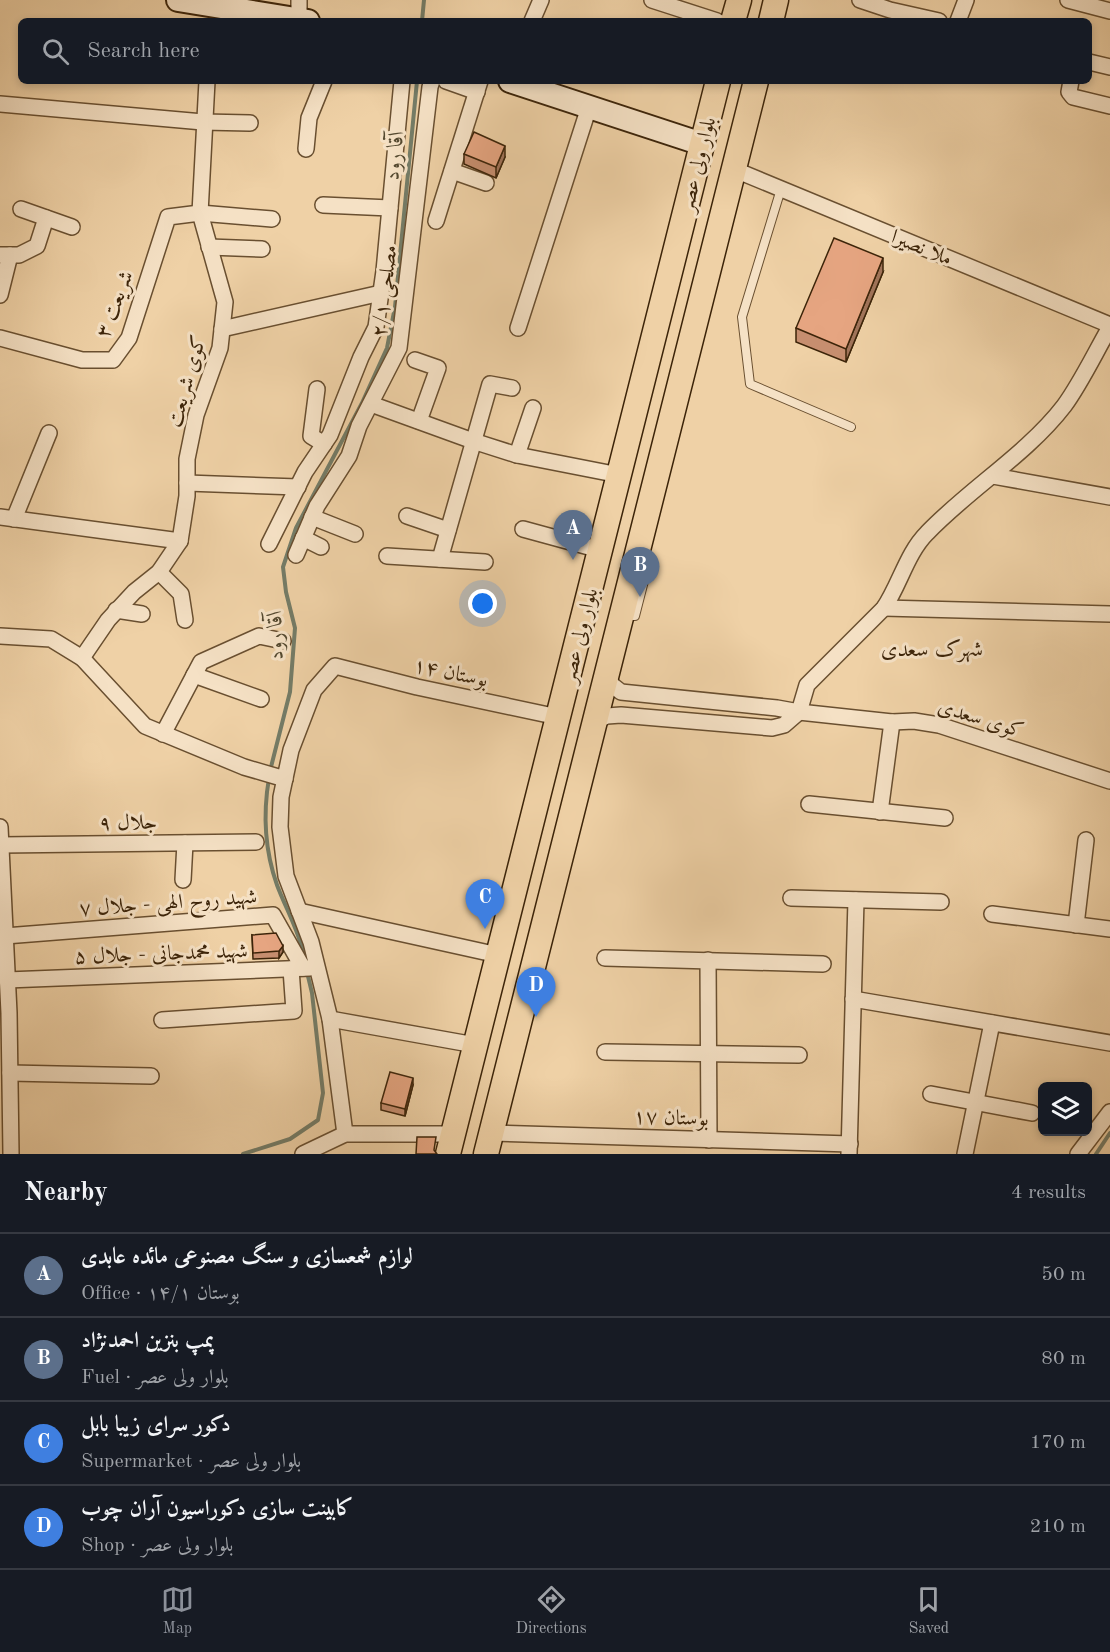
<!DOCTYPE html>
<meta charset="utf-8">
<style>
body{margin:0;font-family:"Old Standard TT",Amiri,serif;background:#242831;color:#f1f3f6}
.controls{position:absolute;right:18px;bottom:18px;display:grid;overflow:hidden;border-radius:9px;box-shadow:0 3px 9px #0003}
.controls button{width:54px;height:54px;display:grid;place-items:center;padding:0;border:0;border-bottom:2px solid #363941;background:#171b24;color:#f1f3f6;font:30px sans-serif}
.you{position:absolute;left:483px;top:604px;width:21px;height:21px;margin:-15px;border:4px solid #fff;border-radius:50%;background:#1a73e8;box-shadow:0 0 0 9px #1a73e833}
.badge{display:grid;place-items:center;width:39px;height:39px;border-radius:50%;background:#8c9099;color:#fff;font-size:20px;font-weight:700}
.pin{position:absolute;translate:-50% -50px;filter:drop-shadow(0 2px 3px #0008)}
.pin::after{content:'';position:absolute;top:32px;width:21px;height:18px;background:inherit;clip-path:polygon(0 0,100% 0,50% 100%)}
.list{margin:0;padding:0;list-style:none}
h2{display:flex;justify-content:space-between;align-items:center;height:78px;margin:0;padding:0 24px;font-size:26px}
h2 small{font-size:20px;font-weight:400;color:#9ea1a6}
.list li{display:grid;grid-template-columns:39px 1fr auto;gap:18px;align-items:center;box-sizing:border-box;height:84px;padding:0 24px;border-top:2px solid #363941}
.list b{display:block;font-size:22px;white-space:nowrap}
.list p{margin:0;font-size:20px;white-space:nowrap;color:#9ea1a6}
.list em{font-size:20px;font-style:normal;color:#9ea1a6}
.icon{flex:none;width:33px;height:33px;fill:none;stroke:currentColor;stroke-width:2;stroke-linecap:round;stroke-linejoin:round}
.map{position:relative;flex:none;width:1110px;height:1154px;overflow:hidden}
.search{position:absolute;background:#171b24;box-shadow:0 3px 9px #0003;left:18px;right:18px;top:18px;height:66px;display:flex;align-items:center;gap:15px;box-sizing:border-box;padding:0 21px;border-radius:9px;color:#9ea1a6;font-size:22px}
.sheet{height:414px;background:#171b24}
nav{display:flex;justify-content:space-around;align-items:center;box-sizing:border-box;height:84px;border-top:2px solid #363941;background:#171b24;font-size:16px;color:#9ea1a6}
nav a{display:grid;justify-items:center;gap:3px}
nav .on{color:#8c9099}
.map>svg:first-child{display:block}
</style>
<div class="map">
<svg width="1110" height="1154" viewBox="0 0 1110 1154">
<rect width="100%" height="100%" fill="#efd1a6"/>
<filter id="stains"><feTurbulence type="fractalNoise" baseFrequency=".00333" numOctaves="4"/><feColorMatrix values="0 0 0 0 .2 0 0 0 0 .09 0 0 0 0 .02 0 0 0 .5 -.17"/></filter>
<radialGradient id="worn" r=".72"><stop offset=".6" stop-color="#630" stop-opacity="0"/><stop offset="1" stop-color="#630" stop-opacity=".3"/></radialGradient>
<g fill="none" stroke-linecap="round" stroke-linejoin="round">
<g stroke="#747c67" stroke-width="4">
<polyline points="422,21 424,0"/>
<polyline points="270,771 290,692 295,628 286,592 283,567 296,528 362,403 387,348 395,307 417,81"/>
<path d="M269,778C263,813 265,851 277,885C286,909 299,931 304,956"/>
<polyline points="243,1154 290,1139 318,1120 323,1093 312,993 307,972"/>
<polyline points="1096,1154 1110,1133"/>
</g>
<g stroke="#694f30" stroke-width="10">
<g id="lane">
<polyline points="781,189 742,317 750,384 851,427"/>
<polyline points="626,616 635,616 645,577 640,567"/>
</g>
</g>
<g stroke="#694f30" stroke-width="18">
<g id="street">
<polyline points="652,0 717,21"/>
<polyline points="860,0 890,10 939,21"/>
<polyline points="1068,0 1110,11"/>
<polyline points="299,19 299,0"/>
<polyline points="532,21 541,0"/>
<polyline points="958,21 966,0"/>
<polyline points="1089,62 1110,67"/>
<polyline points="446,81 477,92"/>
<polyline points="1071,81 1069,92 1073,97 1110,106"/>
<polyline points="0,104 203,122 250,123"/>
<polyline points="306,149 309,118 324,81"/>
<polyline points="733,169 1110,325"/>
<polyline points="452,171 486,183"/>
<polyline points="323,205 390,208"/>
<polyline points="21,209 72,227"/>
<polyline points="436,221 480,81"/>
<polyline points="209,247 262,249"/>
<polyline points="0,255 19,255 37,246 46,218"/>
<polyline points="0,295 10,255"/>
<path d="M1110,327C1096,351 1081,383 1064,406C1027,454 969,489 927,533C907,553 900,584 884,608L807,685L799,712L892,722L914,721L939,725L1110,781"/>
<polyline points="518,328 589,107"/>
<polyline points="222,329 381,293"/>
<polyline points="0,338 82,360 113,360 129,338 168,217 200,213 272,219"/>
<polyline points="415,360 438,368 419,421"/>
<polyline points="317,389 311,436 324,444"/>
<polyline points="371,404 473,441 517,455 619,475"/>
<polyline points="517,455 533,408"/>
<polyline points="993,476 1110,497"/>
<polyline points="187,483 298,487"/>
<polyline points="407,516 448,530"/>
<polyline points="0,517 180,541"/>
<polyline points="312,517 355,534"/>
<polyline points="14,519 49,433"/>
<polyline points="523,529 600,550"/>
<polyline points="303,538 321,547"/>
<polyline points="269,544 305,472 330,435 361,357 376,327 384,271 402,81"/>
<polyline points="296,555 317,506 349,456 359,426 399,348 430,87 432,81"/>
<polyline points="387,556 485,562"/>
<polyline points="440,559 490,384 512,388"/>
<polyline points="159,572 181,594 185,620"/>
<polyline points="884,608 1110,614"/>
<polyline points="116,610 142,614"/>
<polyline points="0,636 51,639 82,658 145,726 244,767 285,779"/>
<polyline points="82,658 108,620 134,592 159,572 180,541 187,496 187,459 196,415 220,348 225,302 200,213 207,81"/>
<polyline points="194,675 261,699"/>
<polyline points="595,721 607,716 621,715 772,728 784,725 799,712 777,708 621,692 612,685 607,674"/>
<polyline points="163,734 201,662 259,636 283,641"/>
<polyline points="809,804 945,818"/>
<polyline points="880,812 892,722"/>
<polyline points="0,827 9,1013 11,1154"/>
<polyline points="1,845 256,842"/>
<polyline points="183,880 185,843"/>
<polyline points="791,898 941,902"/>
<polyline points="299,911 498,955"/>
<polyline points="992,914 1110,929"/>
<polyline points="1076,925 1086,840"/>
<polyline points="5,936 273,915 303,968"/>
<polyline points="605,958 823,964"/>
<polyline points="708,960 709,1140"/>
<polyline points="7,980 310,968"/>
<polyline points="853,999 1110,1043"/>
<polyline points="330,1019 475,1045"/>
<polyline points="162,1020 294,1011 291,969"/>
<polyline points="605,1052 799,1055"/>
<polyline points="10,1073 151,1076"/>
<polyline points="931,1094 1032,1113"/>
<polyline points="491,1133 850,1144"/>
<polyline points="345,1134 330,1019 311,942 286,876 280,827 281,797 291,750 314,690 335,666 417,687 558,717"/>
<polyline points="303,1154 345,1134 453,1134"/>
<polyline points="849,1154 856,900"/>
<polyline points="965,1154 992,1023"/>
<polyline points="1078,1154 1110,1112"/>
</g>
</g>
<g stroke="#3c2409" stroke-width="26">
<g id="secondary">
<polyline points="178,0 308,21"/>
<polyline points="510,81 702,144"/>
</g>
</g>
<g stroke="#3c2409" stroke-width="27">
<g id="primary">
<polyline points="733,21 739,0"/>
<polyline points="771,21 776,0"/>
<polyline points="448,1154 718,81"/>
<polyline points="486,1154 756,81"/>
</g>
</g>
<use href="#lane" stroke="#f5e1c5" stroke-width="8"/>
<use href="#street" stroke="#f5e1c5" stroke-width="15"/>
<use href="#secondary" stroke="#f5e1c5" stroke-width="22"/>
<use href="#primary" stroke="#efd1a6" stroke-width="24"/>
</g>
<g fill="#c68e6f" stroke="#3c2409" stroke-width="1.5">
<polygon points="464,154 505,157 496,178 464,164"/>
<polygon points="883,272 846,362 796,342 796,328"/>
<polygon points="252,935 283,952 279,958 253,959"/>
<polygon points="413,1085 405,1116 381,1110 381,1103"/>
</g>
<g fill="#a1745a" stroke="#3c2409" stroke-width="1.5">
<polygon points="505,146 505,157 496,178 496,167"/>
<polygon points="883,258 883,272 846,362 846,349"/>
<polygon points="283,946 283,952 279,958 279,951"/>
<polygon points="413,1078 413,1085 405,1116 405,1109"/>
</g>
<g fill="#e6a581" stroke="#3c2409" stroke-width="1.5">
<polygon points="474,132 505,146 496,167 464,154"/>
<polygon points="834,238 883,258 846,349 796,328"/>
<polygon points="276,933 283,946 279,951 253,953 252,935"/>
<polygon points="390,1072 413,1078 405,1109 381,1103"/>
<polygon points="417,1137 436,1137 434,1150 437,1154 416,1154"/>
</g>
<g text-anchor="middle" stroke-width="6" stroke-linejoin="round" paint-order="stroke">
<g font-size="21" fill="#3c2409" stroke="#f5e1c5">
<text transform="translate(697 164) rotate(-76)" y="7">بلوار ولی عصر</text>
<text transform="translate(922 247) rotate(22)" y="7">ملا نصیرا</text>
<text transform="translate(384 291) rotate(-83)" y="7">مصلحی ۲/۱</text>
<text transform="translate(114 304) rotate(-69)" y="7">شریعت ۳</text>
<text transform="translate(186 381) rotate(-74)" y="7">کوی شریعت</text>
<text transform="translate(579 635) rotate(-76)" y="7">بلوار ولی عصر</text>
<text transform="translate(451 672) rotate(12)" y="7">بوستان ۱۴</text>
<text transform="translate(981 718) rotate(17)" y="7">کوی سعدی</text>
<text transform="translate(128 822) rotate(-1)" y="7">جلال ۹</text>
<text transform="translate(168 902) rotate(-4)" y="7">شهید روح الهی - جلال ۷</text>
<text transform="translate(161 953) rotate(-2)" y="7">شهید محمدجانی - جلال ۵</text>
<text transform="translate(671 1117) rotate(2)" y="7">بوستان ۱۷</text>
</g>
<g font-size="22" font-style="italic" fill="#544930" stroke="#f5e1c5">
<text transform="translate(393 155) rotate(-84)" y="8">آقا رود</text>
<text transform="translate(274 635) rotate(-92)" y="8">آقا رود</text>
</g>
<g font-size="22" fill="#3c2409" stroke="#f5e1c5">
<text x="932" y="656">شهرک سعدی</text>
</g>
</g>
<rect width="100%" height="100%" filter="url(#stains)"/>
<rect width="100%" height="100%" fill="url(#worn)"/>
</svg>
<div class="controls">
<button><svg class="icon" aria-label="layers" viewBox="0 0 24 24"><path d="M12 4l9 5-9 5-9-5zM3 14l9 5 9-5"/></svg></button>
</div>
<div class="you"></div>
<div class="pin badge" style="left:573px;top:560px;background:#5c6f8a">A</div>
<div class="pin badge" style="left:640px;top:597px;background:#5c6f8a">B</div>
<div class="pin badge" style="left:485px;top:929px;background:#3f7fe0">C</div>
<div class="pin badge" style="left:536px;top:1017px;background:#3f7fe0">D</div>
<div class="search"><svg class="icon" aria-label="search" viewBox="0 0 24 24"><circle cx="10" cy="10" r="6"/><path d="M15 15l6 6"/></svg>Search here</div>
</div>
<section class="sheet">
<h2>Nearby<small>4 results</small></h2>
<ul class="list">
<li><span class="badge" style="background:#5c6f8a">A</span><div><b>لوازم شمعسازی و سنگ مصنوعی مائده عابدی</b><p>Office · بوستان ۱۴/۱</p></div><em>50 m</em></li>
<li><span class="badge" style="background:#5c6f8a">B</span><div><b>پمپ بنزین احمدنژاد</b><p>Fuel · بلوار ولی عصر</p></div><em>80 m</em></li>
<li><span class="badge" style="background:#3f7fe0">C</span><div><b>دکور سرای زیبا بابل</b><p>Supermarket · بلوار ولی عصر</p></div><em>170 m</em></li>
<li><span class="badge" style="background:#3f7fe0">D</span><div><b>کابینت سازی دکوراسیون آران چوب</b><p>Shop · بلوار ولی عصر</p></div><em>210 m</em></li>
</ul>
</section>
<nav>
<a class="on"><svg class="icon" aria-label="map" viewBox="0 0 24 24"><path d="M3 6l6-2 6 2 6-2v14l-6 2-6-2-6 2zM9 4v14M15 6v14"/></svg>Map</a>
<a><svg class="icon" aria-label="directions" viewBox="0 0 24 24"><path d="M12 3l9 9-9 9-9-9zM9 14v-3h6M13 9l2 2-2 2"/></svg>Directions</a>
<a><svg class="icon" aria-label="saved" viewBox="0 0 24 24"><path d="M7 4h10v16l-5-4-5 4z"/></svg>Saved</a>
</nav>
